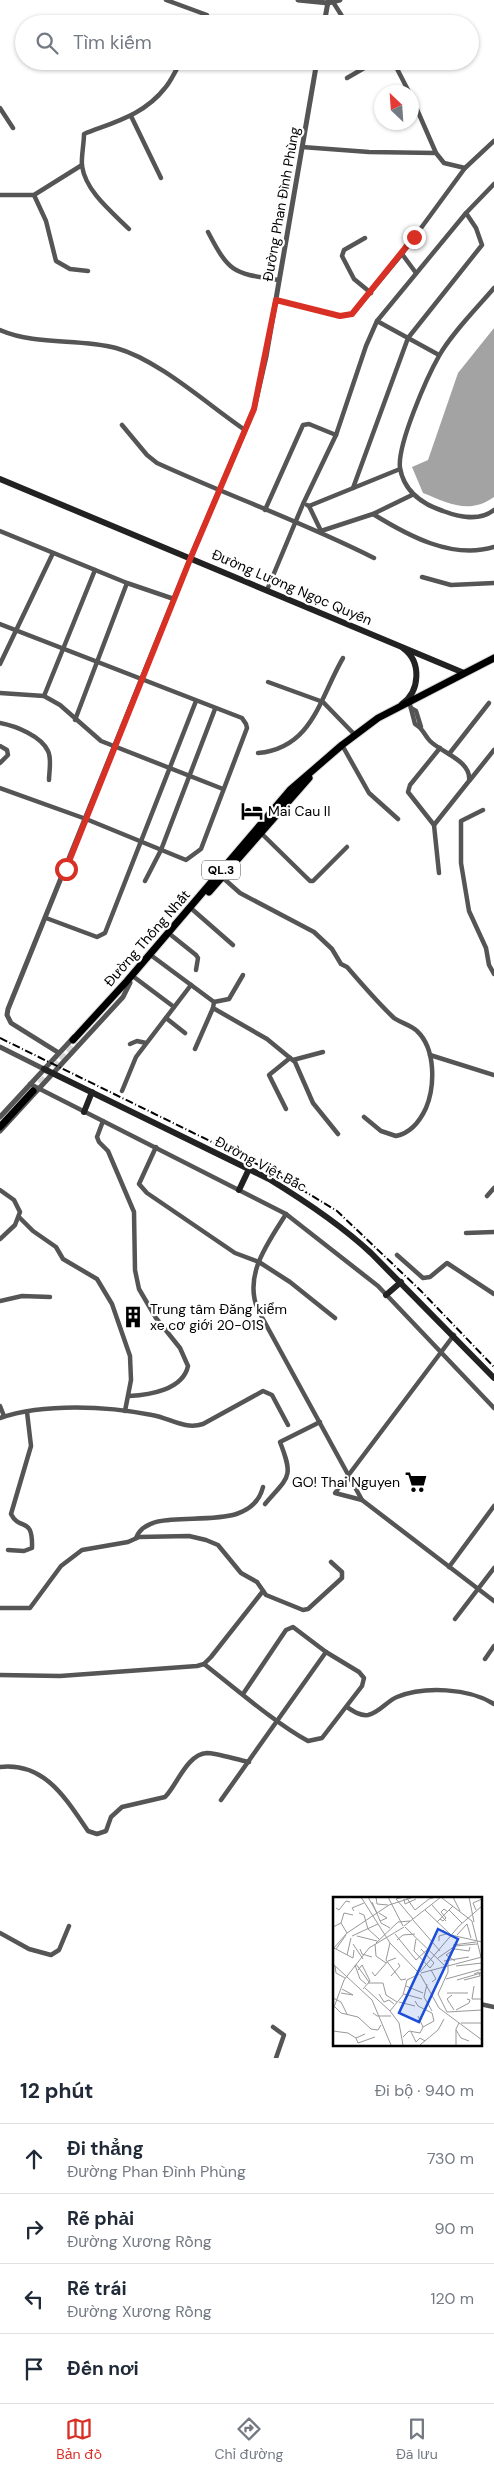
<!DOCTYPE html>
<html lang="vi">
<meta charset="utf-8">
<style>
body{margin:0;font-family:"DM Sans",sans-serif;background:#f6f6f7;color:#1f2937}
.compass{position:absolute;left:374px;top:85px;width:45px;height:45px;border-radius:50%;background:#fff;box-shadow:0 1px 4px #0004;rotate:335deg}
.stop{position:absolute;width:15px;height:15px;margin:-11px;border:4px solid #d93025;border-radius:50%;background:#fff}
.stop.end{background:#d93025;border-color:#fff;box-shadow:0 1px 5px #0008}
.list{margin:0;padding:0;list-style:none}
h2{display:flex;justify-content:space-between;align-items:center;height:65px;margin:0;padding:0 20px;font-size:21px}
h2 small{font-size:16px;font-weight:400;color:#747a83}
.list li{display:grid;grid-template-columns:32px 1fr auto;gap:15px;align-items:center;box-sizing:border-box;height:70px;padding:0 20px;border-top:1px solid #e0e1e3}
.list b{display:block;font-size:19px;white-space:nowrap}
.list p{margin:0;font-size:16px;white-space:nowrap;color:#747a83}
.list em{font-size:16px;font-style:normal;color:#747a83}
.icon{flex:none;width:28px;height:28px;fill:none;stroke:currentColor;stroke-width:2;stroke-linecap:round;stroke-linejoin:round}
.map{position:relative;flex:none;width:494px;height:2058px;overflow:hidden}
.search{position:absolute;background:#fff;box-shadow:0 1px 4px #0004;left:15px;right:15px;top:15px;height:55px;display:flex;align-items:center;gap:12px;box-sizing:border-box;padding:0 18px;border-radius:28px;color:#747a83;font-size:19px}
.sheet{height:345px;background:#fff}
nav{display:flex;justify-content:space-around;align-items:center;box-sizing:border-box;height:70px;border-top:1px solid #e0e1e3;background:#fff;font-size:14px;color:#747a83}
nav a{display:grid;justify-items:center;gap:2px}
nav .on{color:#d93025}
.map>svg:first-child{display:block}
</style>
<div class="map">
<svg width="494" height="2058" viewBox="0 0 494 2058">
<rect width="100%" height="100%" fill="#fff"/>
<path fill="#a3a3a3" d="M494,328V497C469,515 448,503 423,493L412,467L428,460L458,373Z"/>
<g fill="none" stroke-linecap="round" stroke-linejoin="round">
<polyline stroke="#d9d9d9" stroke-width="7" stroke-dasharray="7 3.5" stroke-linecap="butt" points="33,1091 77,1043"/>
<g stroke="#dbdbdb" stroke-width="9">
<g id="trunk">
<polyline points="209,892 309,778"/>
<polyline points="73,1040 127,981 290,790 342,745 378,718 494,658"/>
<polyline points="0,1127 33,1091"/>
</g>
</g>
<g stroke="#555" stroke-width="4.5">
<polyline points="166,0 207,15 207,24"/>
<polyline points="333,2 347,24"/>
<polyline points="393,61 409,92"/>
<polyline points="347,78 366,67 368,61"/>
<polyline points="412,98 436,153"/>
<polyline points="0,108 13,128"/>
<polyline points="131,116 161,178"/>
<polyline points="302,147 369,152 436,153 444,163 465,168"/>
<polyline points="0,195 34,195 82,165"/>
<polyline points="34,195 46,221 56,261 70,269 88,271"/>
<path d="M129,229C112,212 86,192 82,166C81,157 84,144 84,134C114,122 144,115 165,88C172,80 175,70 182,61"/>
<path d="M208,232C230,274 233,273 279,280"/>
<polyline points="365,238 344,250 342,256 354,279 371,293"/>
<polyline points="402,254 416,273"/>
<path d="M494,288C477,308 451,334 439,356C427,377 397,445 400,468C404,491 422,504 443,511C459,517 479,522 494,510"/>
<polyline points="276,300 339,316 352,314 402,254 465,168 494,141"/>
<polyline points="377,321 439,355"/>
<path d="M0,330C37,346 78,338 116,348C159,360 208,405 245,430"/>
<path d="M122,425L147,455L157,463C229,496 303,522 374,558"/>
<polyline points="353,488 408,338 482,245 476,228 466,213"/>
<polyline points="307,505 309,506 400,469"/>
<polyline points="309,506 321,531 373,514 412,495"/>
<polyline points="265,510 303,425 309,424 336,435"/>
<path d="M373,514C407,535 452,560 494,547"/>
<polyline points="0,531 127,583 174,599"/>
<polyline points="422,577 451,585 494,583"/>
<polyline points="267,590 303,504 336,435 366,346 377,321 466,213 494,184"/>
<polyline points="0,624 242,718 246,724 247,728 201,849 186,860 86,819 0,788"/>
<polyline points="0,664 53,553"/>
<polyline points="268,682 323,702 355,735"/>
<polyline points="0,693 44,696 60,705 101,741 223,789"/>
<polyline points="44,696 95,570"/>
<path d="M409,701L415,724C423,728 424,735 430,741C442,753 472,761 469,781L434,825"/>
<polyline points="411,708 416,711 421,727"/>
<polyline points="75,720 127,583"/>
<path d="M0,723C16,726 41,736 48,751C52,759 49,772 49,780"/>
<polyline points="342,745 369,793 398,819"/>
<polyline points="0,746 7,750 8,755 0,763"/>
<path d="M258,753C313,748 320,697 343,658"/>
<polyline points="449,754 489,703"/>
<polyline points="470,780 494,750"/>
<polyline points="483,810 461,821 461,863 469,911 486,948 489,965 494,974"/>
<polyline points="261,833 310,881 313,881 347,847"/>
<polyline points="439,873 434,825 408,792 410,785 440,748"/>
<path d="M222,877L240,893L314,932L332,949L341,964L347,967C362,984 377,1002 394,1018C401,1023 411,1025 417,1031C436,1049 435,1086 426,1108C420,1121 411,1133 396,1136L381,1131L364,1117"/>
<polyline points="145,881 161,850 215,709"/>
<polyline points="193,910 233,945"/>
<polyline points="46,918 97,937 105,933 196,701"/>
<polyline points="171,935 196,955 198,958 196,970"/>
<polyline points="152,956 214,1002 213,1008 267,1039 295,1062 313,1103 338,1134"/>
<polyline points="134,977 174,1007"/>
<polyline points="214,1002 229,999 243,975"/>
<polyline points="166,1018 185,1033"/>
<polyline points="130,1044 137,1041 146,1043"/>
<polyline points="195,1049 213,1008"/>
<polyline points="430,1055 494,1075"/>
<polyline points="293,1060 323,1052"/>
<polyline points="30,1084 286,1214 378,1286 494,1408"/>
<polyline points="122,1091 136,1057 191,985"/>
<polyline points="286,1109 269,1075 290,1058"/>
<path d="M103,1121L97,1137L99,1142L108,1151L134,1212L135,1270L139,1289L156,1318L180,1348L188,1366C183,1390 149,1395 129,1396"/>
<polyline points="156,1147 139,1184 147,1193 235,1253 259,1262 290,1282 335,1318"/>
<polyline points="0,1190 14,1200 20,1212 15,1225 0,1239"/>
<polyline points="487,1196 494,1188"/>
<path d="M286,1214C268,1243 243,1275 258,1310L362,1500L494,1601"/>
<polyline points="19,1217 33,1231 56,1247 63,1259 97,1279 112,1304 130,1356 131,1380 125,1411"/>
<polyline points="466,1233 494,1232"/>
<polyline points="397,1255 423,1278 430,1277 447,1263 494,1294"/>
<polyline points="0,1301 22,1296 50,1297"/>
<polyline points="0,1406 4,1416"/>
<path d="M0,1418C44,1403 107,1406 152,1415C170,1418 184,1430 203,1424L263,1391L272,1395L288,1425"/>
<polyline points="362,1500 335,1493 454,1335"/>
<path d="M265,1504C289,1476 294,1478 280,1442L320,1422"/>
<path d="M136,1538C151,1498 249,1543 263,1487"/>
<path d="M8,1550L24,1551L32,1548C33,1515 20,1532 11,1514L31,1446L27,1412"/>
<polyline points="449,1567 494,1506"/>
<polyline points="0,1608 30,1608 61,1566 82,1550 128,1542 139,1537 189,1536 206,1540 218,1545 241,1573 257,1582 266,1595 303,1610 308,1609 342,1578 342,1572 331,1562"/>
<polyline points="455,1619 494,1568"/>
<polyline points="485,1659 494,1646"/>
<path d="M204,1664C235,1688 275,1723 308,1741L322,1738L362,1686L364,1678L359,1672L326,1652L293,1627L286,1630L243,1694"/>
<polyline points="0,1675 60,1676 197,1666 204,1664 211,1657 263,1591"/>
<path d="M347,1707C353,1711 360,1716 368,1715C379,1713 387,1701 397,1697C424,1686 469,1688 494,1704"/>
<path d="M0,1767C45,1762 66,1799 88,1831L97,1834L106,1831L111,1817L122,1807L165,1797C177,1785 187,1754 207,1753C216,1753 238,1760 249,1762"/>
<polyline points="221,1800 326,1652"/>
<polyline points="0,1933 29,1949 51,1955 59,1950 69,1926"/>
<polyline points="480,2004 494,2007"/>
<polyline points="273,2027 284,2035 276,2058"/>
</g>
<g stroke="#555" stroke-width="5">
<polyline points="298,0 328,3 340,0"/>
<polyline points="324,24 328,2"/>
<polyline points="0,1047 44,1069"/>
<polyline points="59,1053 11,1023 7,1015 8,1009 195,547 254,409 266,357 317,61"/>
<polyline points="0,1117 74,1037"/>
<polyline points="0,1131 123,997 130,983"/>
</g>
<g stroke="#222" stroke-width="6">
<polyline points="0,479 464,673"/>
<path d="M402,704C420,691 422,662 403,648"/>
<path d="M44,1069L269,1179C305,1201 340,1224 371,1253L494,1378"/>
<polyline points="84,1112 92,1092"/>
<polyline points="239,1190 249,1169"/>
<polyline points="386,1295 401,1282"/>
</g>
<use href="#trunk" stroke="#000" stroke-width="7"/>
<polyline stroke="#000" stroke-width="2" stroke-dasharray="8 2.5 1 2.5" stroke-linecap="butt" points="0,1038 271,1171 337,1211 420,1290 494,1367"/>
</g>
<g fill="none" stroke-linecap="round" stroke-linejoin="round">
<polyline stroke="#d93025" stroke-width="6" points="66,869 191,557 254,409 276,300 340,316 352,314 414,237"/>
</g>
<defs>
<g id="hotel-bare" transform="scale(1.725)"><path d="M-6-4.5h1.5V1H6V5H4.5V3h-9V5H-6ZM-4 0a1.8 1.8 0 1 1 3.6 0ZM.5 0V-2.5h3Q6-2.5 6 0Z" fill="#000" stroke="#fff" stroke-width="2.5" paint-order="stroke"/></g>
<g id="building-bare" transform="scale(1.725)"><path d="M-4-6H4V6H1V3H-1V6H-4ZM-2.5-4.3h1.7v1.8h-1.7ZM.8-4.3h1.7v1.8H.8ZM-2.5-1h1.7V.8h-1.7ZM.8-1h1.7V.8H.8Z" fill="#000" stroke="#fff" stroke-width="2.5" paint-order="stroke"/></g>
<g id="supermarket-bare" transform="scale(1.725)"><path d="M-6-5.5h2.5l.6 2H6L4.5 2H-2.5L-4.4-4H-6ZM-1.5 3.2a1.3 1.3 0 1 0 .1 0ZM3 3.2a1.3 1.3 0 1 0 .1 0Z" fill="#000" stroke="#fff" stroke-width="2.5" paint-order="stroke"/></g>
</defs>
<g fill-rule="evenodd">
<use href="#hotel-bare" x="252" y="811"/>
<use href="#building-bare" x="133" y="1317"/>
<use href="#supermarket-bare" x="416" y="1482"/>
</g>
<g text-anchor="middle" stroke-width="4.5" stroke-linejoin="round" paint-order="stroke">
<rect fill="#fff" stroke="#4c4c4c" stroke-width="1" x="202" y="860.5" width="38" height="19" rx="4"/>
<g font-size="12" font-weight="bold" fill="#000">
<text x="221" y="874">QL.3</text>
</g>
<g font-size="14" fill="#000" stroke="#fff">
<text transform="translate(281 204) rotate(-80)" y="5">Đường Phan Đình Phùng</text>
<text transform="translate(292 587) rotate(23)" y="5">Đường Lương Ngọc Quyến</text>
<text transform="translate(147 938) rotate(-49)" y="5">Đường Thống Nhất</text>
<text transform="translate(261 1164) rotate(28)" y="5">Đường Việt Bắc</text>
</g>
<g font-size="14" fill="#000" stroke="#fff" text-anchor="start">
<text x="268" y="816">Mai Cau II</text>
<text x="150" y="1314">Trung tâm Đăng kiểm<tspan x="150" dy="16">xe cơ giới 20-01S</tspan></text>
<text x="400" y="1487" text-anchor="end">GO! Thai Nguyen</text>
</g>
</g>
<g transform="translate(333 1897)">
<rect width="149" height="149" fill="#fff"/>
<path fill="none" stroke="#999" stroke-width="1" d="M28,0L57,46L86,76M35,0L44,16M43,0L44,7L55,8M55,0L70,29M71,0L63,2L80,22M73,0L82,13L96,2L103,0M120,0L127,14M136,0L141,25M109,1L139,24L148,60M71,2L72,7L83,2M39,5L48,26L57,31M99,8L113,24M3,11L6,13L13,4L17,5M92,13L118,38L149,45M116,13L129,26M143,13L140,6L149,2M21,14L19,11L31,6M26,16L31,18L35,32L46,42M46,16L54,21L47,24M107,22L110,24L113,21L108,15L111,12L115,15M80,23L107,54M104,25L120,9M8,26L11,16L20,18M71,29L108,0M0,30L8,26L14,36M72,30L111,68M62,37L83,63L96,51M124,38L134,27L138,41M19,39L45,27M24,39L44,44M83,42L81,54L97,71L101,66L88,52M64,43L70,38L82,37M106,44V39L113,37L110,33M43,46L65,25L77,24M57,46L53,63L68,83L73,82M20,47L30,62M42,47L43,59L53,66M120,48L143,45M1,51L20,61L21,53M0,52L14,36L56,8L81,0M3,52L13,38M27,52L29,57L39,60M14,58L18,41M105,61L122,49L144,47M111,64L136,60M122,64L113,58L122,52L136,54L137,50M0,67L39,103L58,148M23,67L36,85M22,68L27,82L33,87M2,69L3,76L12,81M123,69L149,66M25,73L29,68L37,84L30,92M98,73L103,82L99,85M39,75L42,79L55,64L63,61M87,75L126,29L149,9M88,76L149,60M87,77L106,111L149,143M58,79L67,69L65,66M113,82L149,72M11,83L36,51L71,30M124,83L148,76M131,83L147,79L146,75L141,77M35,86H50L53,98L64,105M94,87L91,100L99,114M73,89L90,96M141,89L139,102H149M32,91L57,114M8,96L20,98L9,92M114,96H135M46,97L51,105L56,103L61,107M71,97L89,102M119,98L114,102L121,113M0,101L8,105L14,117M82,104L85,109L99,116L101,124L90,130M66,105L82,109M2,110L8,116L25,120L38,132L45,133L48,128M0,113L11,83M123,113L136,106L137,103L134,102M57,114L70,98L74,83L86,77M57,114L66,126L70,148M114,115L105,97L115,75V62M114,115L149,113M40,116L44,119H58M128,126H149M123,133L128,141L136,144M0,134L15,136L23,141M78,135L83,145L87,141L92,144M32,137L23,141L25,146L42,140M70,140L76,134L87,136L90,130L85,119M87,148L105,133L111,122M123,148V132L126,126"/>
<path fill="#1d4ed8" fill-opacity="0.15" stroke="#1d4ed8" stroke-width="2.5" d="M105,32L125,42L86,125L66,116Z"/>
<rect width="149" height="149" fill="none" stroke="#000" stroke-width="2.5"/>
</g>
</svg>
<svg class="compass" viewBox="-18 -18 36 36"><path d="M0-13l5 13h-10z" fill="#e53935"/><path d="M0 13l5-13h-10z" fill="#747a83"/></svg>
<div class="stop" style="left:66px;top:869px"></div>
<div class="stop end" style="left:414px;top:237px"></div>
<div class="search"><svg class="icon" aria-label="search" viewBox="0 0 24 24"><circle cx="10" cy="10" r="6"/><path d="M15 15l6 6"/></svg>Tìm kiếm</div>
</div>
<section class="sheet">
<h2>12 phút<small>Đi bộ · 940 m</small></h2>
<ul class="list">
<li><svg class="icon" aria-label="ahead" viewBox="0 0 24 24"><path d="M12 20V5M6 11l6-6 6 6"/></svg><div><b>Đi thẳng</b><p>Đường Phan Đình Phùng</p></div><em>730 m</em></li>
<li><svg class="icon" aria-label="right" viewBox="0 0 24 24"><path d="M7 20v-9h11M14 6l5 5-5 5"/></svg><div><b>Rẽ phải</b><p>Đường Xương Rồng</p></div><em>90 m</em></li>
<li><svg class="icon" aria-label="left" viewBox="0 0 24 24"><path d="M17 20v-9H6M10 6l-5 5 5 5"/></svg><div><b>Rẽ trái</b><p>Đường Xương Rồng</p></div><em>120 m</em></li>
<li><svg class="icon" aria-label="arrive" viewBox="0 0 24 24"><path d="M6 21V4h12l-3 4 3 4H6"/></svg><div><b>Đến nơi</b></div></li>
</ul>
</section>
<nav>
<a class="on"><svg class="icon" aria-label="map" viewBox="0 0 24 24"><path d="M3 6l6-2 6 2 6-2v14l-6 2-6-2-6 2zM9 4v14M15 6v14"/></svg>Bản đồ</a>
<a><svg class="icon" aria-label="directions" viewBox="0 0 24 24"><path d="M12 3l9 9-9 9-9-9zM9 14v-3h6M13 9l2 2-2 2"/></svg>Chỉ đường</a>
<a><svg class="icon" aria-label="saved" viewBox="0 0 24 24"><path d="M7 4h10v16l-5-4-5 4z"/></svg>Đã lưu</a>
</nav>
